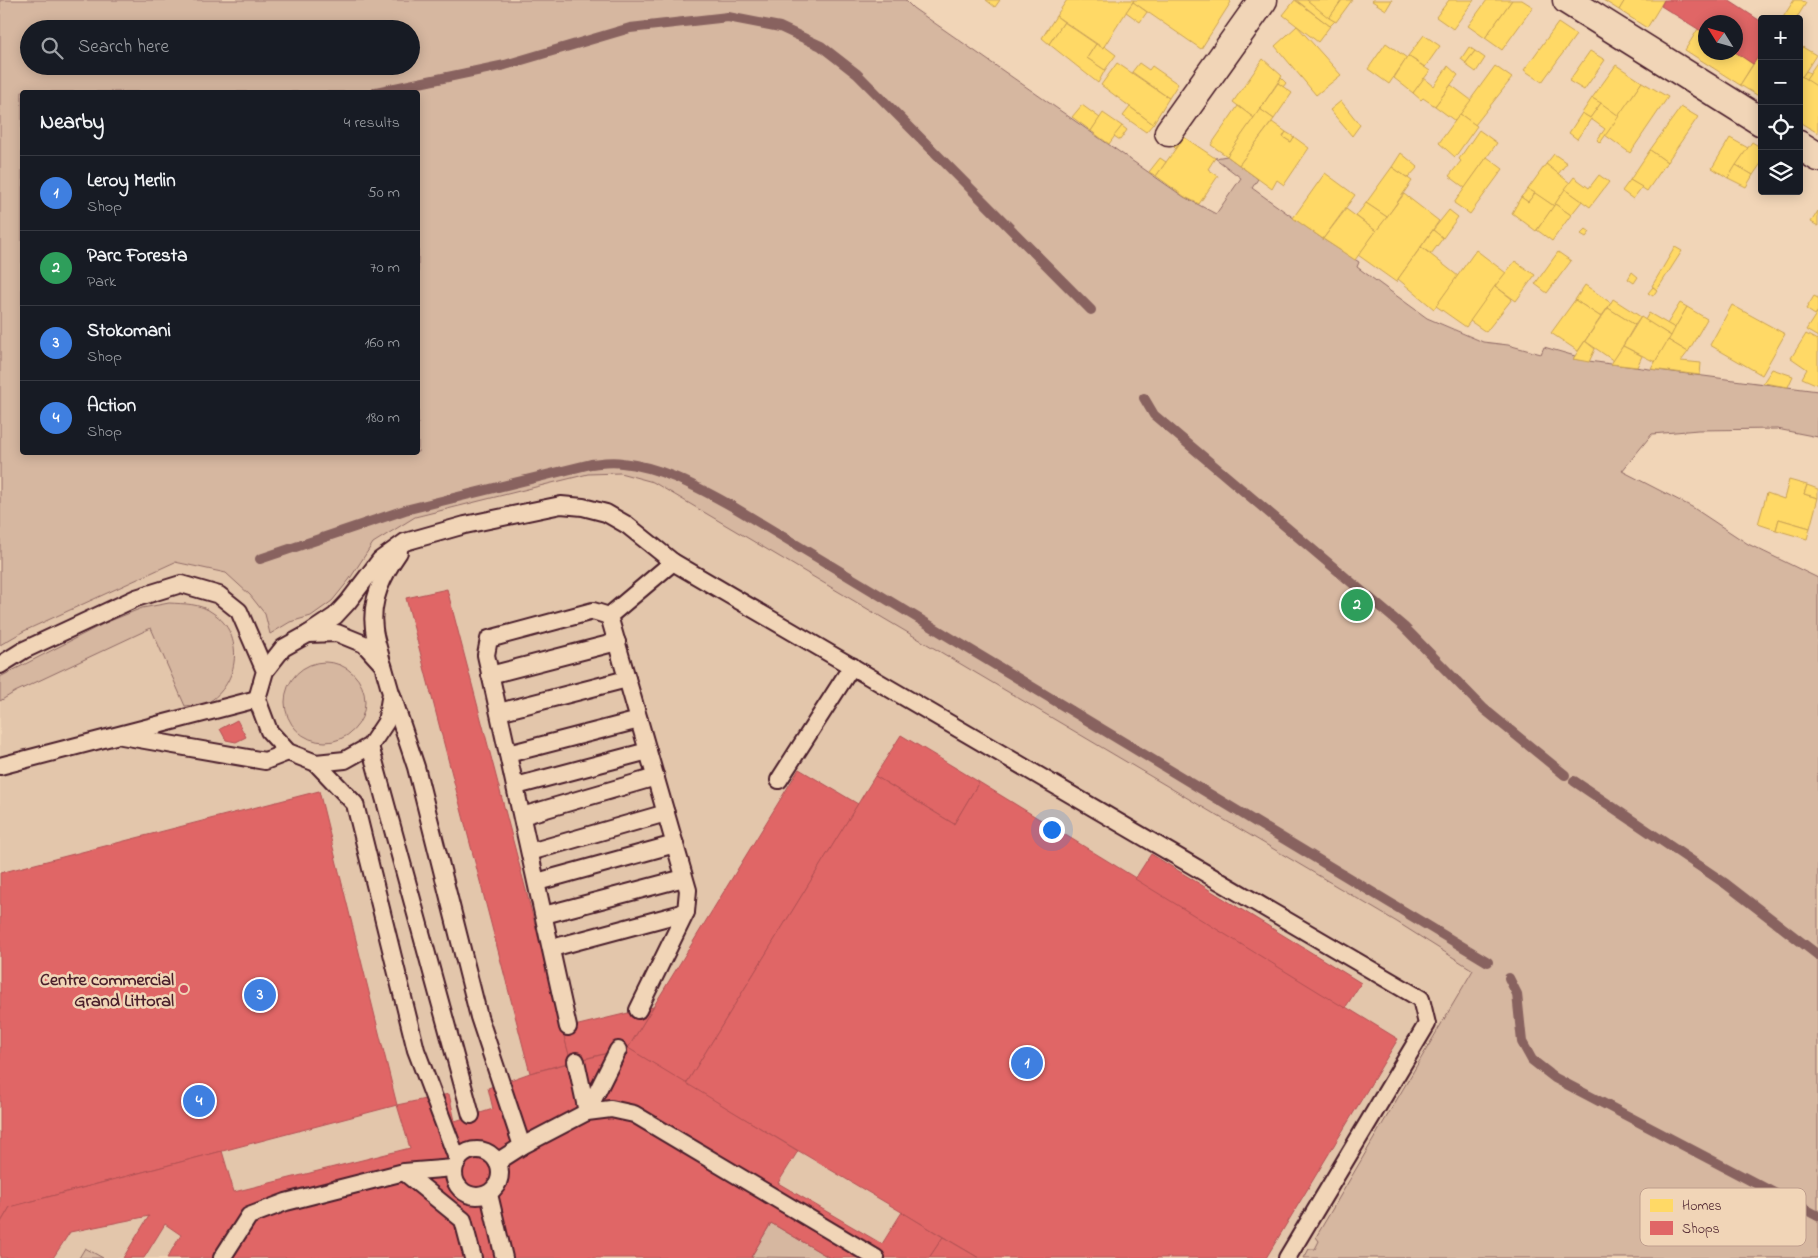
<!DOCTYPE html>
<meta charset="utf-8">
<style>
body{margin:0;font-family:"Indie Flower",sans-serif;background:#20242c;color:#f1f3f6}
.controls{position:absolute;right:15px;top:15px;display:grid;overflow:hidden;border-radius:5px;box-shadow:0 2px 12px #0003}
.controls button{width:45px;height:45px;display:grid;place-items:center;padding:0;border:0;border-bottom:1px solid #363941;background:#171b24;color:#f1f3f6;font:25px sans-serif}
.compass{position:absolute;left:1698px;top:15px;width:45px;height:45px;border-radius:50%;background:#171b24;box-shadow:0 2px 12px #0003;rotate:307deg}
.you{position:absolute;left:1051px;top:829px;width:18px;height:18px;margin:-12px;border:4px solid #fff;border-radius:50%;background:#1a73e8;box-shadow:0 0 0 8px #1a73e833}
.badge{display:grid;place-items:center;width:32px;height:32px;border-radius:50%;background:#ea580c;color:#fff;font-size:16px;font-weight:700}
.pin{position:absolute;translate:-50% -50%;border:2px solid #fff;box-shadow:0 1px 5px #0006}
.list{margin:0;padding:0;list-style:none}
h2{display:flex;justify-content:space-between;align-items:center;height:65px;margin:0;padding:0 20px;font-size:21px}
h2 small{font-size:16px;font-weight:400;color:#9ea1a6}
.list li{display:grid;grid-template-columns:32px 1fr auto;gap:15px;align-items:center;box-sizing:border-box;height:75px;padding:0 20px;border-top:1px solid #363941}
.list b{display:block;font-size:19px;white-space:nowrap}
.list p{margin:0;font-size:16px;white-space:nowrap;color:#9ea1a6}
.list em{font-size:16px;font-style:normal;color:#9ea1a6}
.icon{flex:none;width:28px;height:28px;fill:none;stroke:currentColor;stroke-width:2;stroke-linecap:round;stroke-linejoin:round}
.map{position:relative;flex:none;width:1818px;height:1258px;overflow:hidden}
.search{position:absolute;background:#171b24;box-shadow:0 2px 12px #0003;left:20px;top:20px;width:400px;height:55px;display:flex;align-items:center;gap:12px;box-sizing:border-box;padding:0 18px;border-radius:28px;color:#9ea1a6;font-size:19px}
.panel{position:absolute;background:#171b24;box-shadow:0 2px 12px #0003;left:20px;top:90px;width:400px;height:365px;border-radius:5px}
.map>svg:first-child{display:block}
</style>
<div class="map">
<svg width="1818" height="1258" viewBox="0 0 1818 1258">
<rect width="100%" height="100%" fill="#f1d5b7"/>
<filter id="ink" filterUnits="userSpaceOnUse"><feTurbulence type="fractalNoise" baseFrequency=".02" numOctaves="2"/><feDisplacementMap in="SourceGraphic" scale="10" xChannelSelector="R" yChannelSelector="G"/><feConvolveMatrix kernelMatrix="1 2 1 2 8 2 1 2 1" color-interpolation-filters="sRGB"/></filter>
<g filter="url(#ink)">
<polygon fill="#e3c6ab" points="622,462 1501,970 1333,1258 0,1258 0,645 24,631 175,562 226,573 260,559"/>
<g fill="#d6b7a0" stroke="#906b66" fill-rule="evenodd">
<path d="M0,0H905L913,8L1184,197L1216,214L1241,178L1215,158L1227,156L1258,179L1252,188L1323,239L1359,262L1357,267L1427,318L1483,342L1508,345L1541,354L1544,347L1575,356L1573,359L1818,391V437L1777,429L1698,430L1652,434L1622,471L1692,507L1748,544L1818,578V1258H1304L1309,1249H1315L1319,1241L1316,1237L1473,970L1397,922L653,482L620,473L588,474L415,517L373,543L349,580L332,601L311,616L290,622L270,634L265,614L250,595L226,573L175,562L24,631L0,645ZM29,29H411V66H29ZM22,92H418V452H22Z"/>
<path d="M169,603C184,604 200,603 213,613C245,634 240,684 207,703C201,706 191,705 185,706L151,628L15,692L0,701V677L105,623L142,608Z"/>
<circle cx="325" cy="702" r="40"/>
<polygon points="771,1223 830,1258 751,1257"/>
<polygon points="85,1248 103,1258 79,1258"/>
</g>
<g fill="#ffd966" stroke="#c9a154">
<polygon points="986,0 1000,0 995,7"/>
<polygon points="1067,0 1134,0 1103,48 1056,16"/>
<polygon points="1134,0 1229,0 1231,2 1201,49 1133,2"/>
<polygon points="1295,0 1330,26 1318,42 1283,15"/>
<polygon points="1296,0 1307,0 1335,21 1330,26"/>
<polygon points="1307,0 1342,0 1329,18"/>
<polygon points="1342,0 1352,0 1336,22 1329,18"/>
<polygon points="1373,0 1392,0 1386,10 1372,1"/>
<polygon points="1449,0 1474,0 1453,29 1436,17"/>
<polygon points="1487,0 1512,0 1485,38 1468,26"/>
<polygon points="1512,0 1522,0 1533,7 1502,50 1485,38"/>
<polygon points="1603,0 1625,0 1619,10"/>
<polygon points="1625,0 1664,0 1647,28 1619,10"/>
<polygon points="1794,0 1801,0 1806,3 1796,19 1782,19"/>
<polygon points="1133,2 1147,12 1140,22 1126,12"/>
<polygon points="1056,16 1064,22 1049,44 1042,38"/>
<polygon points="1064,22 1096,44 1087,58 1105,70 1098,83 1049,44"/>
<polygon points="1558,23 1576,35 1542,82 1524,70"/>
<polygon points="1297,26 1341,75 1316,95 1275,46"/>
<polygon points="1698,29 1706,34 1706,52 1735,52 1753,64 1740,85 1685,50"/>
<polygon points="1424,35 1440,46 1425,67 1408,56"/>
<polygon points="1386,43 1407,58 1389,84 1368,69"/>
<polygon points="1096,44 1103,48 1104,46 1116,55 1105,70 1087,58"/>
<polygon points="1799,45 1816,55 1802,77 1801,76 1799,79"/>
<polygon points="1469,47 1475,51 1466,63 1461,59"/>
<polygon points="1475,51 1485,58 1476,72 1465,64"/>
<polygon points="1590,51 1605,60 1584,90 1569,81"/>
<polygon points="1762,51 1762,98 1740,85"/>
<polygon points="1408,56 1430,71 1413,93 1394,78"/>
<polygon points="1263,59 1282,76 1254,118 1233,102"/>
<polygon points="1818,61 1818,87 1805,80"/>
<polygon points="1117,63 1169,98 1153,124 1101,85"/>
<polygon points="1139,63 1149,70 1152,66 1178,84 1169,98 1132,72"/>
<polygon points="1616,65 1642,82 1619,116 1592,98"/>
<polygon points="1448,66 1458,75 1435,106 1423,98 1421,100 1413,93 1424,78 1434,86"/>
<polygon points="1495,66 1512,78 1475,125 1460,114"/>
<polygon points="1806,71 1810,73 1805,80 1802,77"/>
<polygon points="1801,76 1818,87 1818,133 1799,122 1799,79"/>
<polygon points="1281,78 1286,83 1283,87 1278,83"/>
<polygon points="1642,82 1668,97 1630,153 1605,135"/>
<polygon points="1278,83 1292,93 1274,119 1260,109"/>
<polygon points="1451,85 1471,100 1455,121 1435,106"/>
<polygon points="1592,98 1601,103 1590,118 1582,113"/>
<polygon points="1341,101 1360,125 1352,136 1330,110"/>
<polygon points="1601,103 1619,116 1600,143 1597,140 1605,129 1591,119 1577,139 1569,133 1582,113 1590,118"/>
<polygon points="1082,105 1100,118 1091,131 1072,117"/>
<polygon points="1238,106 1254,118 1227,156 1211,145"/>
<polygon points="1130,107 1153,124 1146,132 1123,116"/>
<polygon points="1681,107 1698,117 1667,162 1650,150"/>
<polygon points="1260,109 1274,119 1239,165 1227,156"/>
<polygon points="1103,113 1122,126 1109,144 1091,131"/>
<polygon points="1460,114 1477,126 1455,157 1439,143"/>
<polygon points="1272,122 1286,132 1283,137 1291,142 1294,137 1309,148 1284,185 1277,180 1272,189 1239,165"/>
<polygon points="1122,126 1127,130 1120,140 1114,136"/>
<polygon points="1479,130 1497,143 1465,188 1449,176 1461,161 1459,159"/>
<polygon points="1286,132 1294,137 1291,142 1283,137"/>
<polygon points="1178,135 1184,137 1176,149 1172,145"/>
<polygon points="1184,137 1215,158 1208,169 1218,176 1199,204 1185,197 1156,176"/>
<polygon points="1730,138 1748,148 1728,178 1712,168"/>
<polygon points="1752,142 1762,148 1762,162 1753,175 1736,165"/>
<polygon points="1650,150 1667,162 1647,191 1630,180"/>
<polygon points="1401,153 1418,167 1408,178 1392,167"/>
<polygon points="1554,154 1567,163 1558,174 1546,164"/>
<polygon points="1487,157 1503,169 1470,214 1454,203"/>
<polygon points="1160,158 1166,162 1156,176 1149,172"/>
<polygon points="1546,164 1570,183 1554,206 1528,189"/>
<polygon points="1736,165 1753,175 1746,187 1728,178"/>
<polygon points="1392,167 1412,181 1387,217 1366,203"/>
<polygon points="1325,173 1355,195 1323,239 1293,218"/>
<polygon points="1599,175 1609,182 1590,207 1565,189 1574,177 1589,188"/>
<polygon points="1630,180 1642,187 1633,199 1622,191"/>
<polygon points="1528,189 1535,193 1528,202 1521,197"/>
<polygon points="1565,189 1582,201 1571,215 1555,204"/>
<polygon points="1535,193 1554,206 1536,231 1512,213 1521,197 1528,202"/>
<polygon points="1404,194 1439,221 1396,282 1358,255"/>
<polygon points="1366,203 1387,217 1376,231 1356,216"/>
<polygon points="1555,204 1571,215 1552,241 1537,230"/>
<polygon points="1346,209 1376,231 1355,260 1323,239"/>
<polygon points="1449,210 1458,217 1443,238 1433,230"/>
<polygon points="1818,211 1818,226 1811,222"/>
<polygon points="1586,229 1590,232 1586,237 1581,234"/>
<polygon points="1433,230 1443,238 1431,254 1421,247"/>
<polygon points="1421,247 1458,276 1434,309 1398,279"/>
<polygon points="1675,247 1682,251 1657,290 1652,286"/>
<polygon points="1476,250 1506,273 1466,327 1436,306"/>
<polygon points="1558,252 1571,261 1547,293 1535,284"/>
<polygon points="1515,261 1535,275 1516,301 1495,286"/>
<polygon points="1632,272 1638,277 1634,283 1628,279"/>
<polygon points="1585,285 1611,303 1601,317 1575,300"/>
<polygon points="1495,286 1512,299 1486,332 1470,321"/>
<polygon points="1653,287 1657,290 1653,296 1648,293"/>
<polygon points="1814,296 1818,298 1818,311 1815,315 1806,309"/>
<polygon points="1613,299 1641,317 1635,325 1608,308"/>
<polygon points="1575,300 1601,317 1578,351 1551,333"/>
<polygon points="1680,303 1687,307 1675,328 1667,324"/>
<polygon points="1732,305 1785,334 1762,375 1710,345"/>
<polygon points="1687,307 1707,319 1688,352 1668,340"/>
<polygon points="1608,308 1635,325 1614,361 1585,341"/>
<polygon points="1818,311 1818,337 1806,330"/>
<polygon points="1649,313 1675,328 1671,336 1645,320"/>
<polygon points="1641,317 1671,336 1655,362 1623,346"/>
<polygon points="1806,334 1817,340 1818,337 1818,385 1802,378 1807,369 1791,358"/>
<polygon points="1668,340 1688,352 1681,361 1701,363 1700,375 1651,369"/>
<polygon points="1585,341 1595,349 1589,362 1573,359"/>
<polygon points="1623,346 1642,356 1637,367 1611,364"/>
<polygon points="1772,369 1793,376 1788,387 1763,383"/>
<polygon points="1789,480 1807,485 1804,494 1818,498 1810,528 1779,519 1776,530 1758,524 1767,493 1784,499"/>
<polygon points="1807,485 1818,489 1818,498 1804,494"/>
<polygon points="1779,519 1810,528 1807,539 1776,530"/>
</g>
<g fill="#e06666" stroke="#b35154">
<polygon points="1664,0 1728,0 1762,22 1762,51 1753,64 1735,52 1736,22 1706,22 1706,34 1661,6"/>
<polygon points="447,589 571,1062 530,1073 406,598"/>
<polygon points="237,720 246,737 236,742 226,740 220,729"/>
<polygon points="901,735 979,782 954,824 875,776"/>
<polygon points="799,769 858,804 686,1084 628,1048"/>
<polygon points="875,776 954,824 979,782 1398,1039 1266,1258 979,1258 686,1084"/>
<polygon points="319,791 397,1105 10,1207 0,1224 0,873"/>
<polygon points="1151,854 1361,983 1345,1008 1135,879"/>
<polygon points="653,1007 628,1048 571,1062 562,1029"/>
<polygon points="628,1048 798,1151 778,1183 882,1244 902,1212 943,1237 929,1258 830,1258 771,1223 751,1257 753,1258 167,1258 181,1235 165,1224 144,1258 123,1258 149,1216 70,1232 53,1258 0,1258 0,1224 10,1207 222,1151 234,1192 410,1148 397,1105 449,1094 455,1121 493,1109 488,1088 530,1073"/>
<polygon points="943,1237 979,1258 929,1258"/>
</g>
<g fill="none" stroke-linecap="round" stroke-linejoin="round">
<g stroke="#88625f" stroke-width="10">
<polyline points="376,92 505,65 630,28 728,17 780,27 821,46 857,74 1091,310"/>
<polyline points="1144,398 1154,415 1404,627 1484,709 1565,775"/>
<path d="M260,559L405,510L591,464C601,463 612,461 622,463C662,467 697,487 732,506L1488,962"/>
<polyline points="1574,781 1726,884 1818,955"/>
<polyline points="1509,978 1517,994 1522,1042 1532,1060 1555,1078 1818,1216"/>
</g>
<g stroke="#4a1f2b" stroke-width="20">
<g id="service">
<polyline points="609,616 673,562"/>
<polyline points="308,634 335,616 348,602 380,560 405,542 465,525 561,505 583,507 606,513 627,525 673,562 1421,999 1427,1024 1287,1258"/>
<path d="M382,663C380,652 375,640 374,629C370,600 383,575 399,552"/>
<polyline points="0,665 24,650 136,598 181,584 219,595 239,611 265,671 257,699 269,731 288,752 316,763 345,760 370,746 386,722 391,693 383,665 364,644 337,633 308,634 283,648 265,671"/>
<polyline points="490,675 617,642"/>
<polyline points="392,695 416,767 479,1017 522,1146"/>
<polyline points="499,712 627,679"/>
<polyline points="122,736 265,761 288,752"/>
<polyline points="370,746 471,1115"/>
<polyline points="508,754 639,720"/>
<polyline points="316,763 355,804 416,1050 458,1161"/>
<polyline points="0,766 257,699"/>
<polyline points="779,780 852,666"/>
<polyline points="516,786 648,751"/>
<polyline points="522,816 656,777"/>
<polyline points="530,852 666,813"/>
<polyline points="537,882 675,844"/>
<polyline points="544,915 684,878"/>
<polyline points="552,948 686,912"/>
<polyline points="568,1027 486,655 489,639 593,611 609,616 688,890 686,912 638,1010"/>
<polyline points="576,1061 587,1112 618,1050"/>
<circle cx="477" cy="1173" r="23"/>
<polyline points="497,1162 522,1146 587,1112 611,1109 634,1114 876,1258"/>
<polyline points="404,1172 463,1220 473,1258"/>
<polyline points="489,1194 504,1258"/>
<polyline points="222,1258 249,1216 286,1202 404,1172 454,1168"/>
</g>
</g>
<g stroke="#4a1f2b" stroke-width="31">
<g id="minor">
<polyline points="1567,0 1762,122"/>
<polyline points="1169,132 1263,0"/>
<polyline points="1799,145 1818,157"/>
</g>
</g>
<use href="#service" stroke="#f1d5b7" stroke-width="16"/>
<use href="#minor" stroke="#f1d5b7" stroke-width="28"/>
</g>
</g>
<circle fill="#d1495b" stroke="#f1d5b7" stroke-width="2" cx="184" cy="989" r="5"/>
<g text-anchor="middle" stroke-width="5" stroke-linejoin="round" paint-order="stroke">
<g font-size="18" font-weight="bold" fill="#4a1f2b" stroke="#f1d5b7" text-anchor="end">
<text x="174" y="985">Centre commercial<tspan x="174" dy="21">Grand Littoral</tspan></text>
</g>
</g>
<rect x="1640" y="1188" width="166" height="58" rx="8" fill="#f1d5b7" stroke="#bf9e8d" stroke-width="1"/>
<rect x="1650" y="1199" width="23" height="13" fill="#ffd966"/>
<rect x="1650" y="1221" width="23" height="14" fill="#e06666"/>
<g font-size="14" fill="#4a1f2b">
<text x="1682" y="1210">Homes</text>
<text x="1682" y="1233">Shops</text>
</g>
</svg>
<div class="controls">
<button>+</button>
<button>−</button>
<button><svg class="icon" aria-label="locate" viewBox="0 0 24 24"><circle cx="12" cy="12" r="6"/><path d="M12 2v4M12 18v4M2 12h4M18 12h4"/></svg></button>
<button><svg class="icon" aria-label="layers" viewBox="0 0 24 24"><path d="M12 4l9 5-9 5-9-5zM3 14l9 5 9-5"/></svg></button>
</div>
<svg class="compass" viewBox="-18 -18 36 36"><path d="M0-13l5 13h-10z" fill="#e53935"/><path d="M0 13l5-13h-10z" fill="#9ea1a6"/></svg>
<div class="you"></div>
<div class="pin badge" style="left:1027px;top:1063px;background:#3f7fe0">1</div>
<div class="pin badge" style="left:1357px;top:605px;background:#2e9e5b">2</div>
<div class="pin badge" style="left:260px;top:995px;background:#3f7fe0">3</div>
<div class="pin badge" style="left:199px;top:1101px;background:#3f7fe0">4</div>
<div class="search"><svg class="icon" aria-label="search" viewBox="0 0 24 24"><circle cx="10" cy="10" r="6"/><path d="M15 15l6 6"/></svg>Search here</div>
<section class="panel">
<h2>Nearby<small>4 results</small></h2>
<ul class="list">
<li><span class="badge" style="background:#3f7fe0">1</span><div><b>Leroy Merlin</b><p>Shop</p></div><em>50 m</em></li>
<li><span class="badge" style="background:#2e9e5b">2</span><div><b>Parc Foresta</b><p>Park</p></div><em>70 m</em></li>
<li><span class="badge" style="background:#3f7fe0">3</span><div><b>Stokomani</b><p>Shop</p></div><em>160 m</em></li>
<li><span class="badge" style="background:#3f7fe0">4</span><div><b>Action</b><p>Shop</p></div><em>180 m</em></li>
</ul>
</section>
</div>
